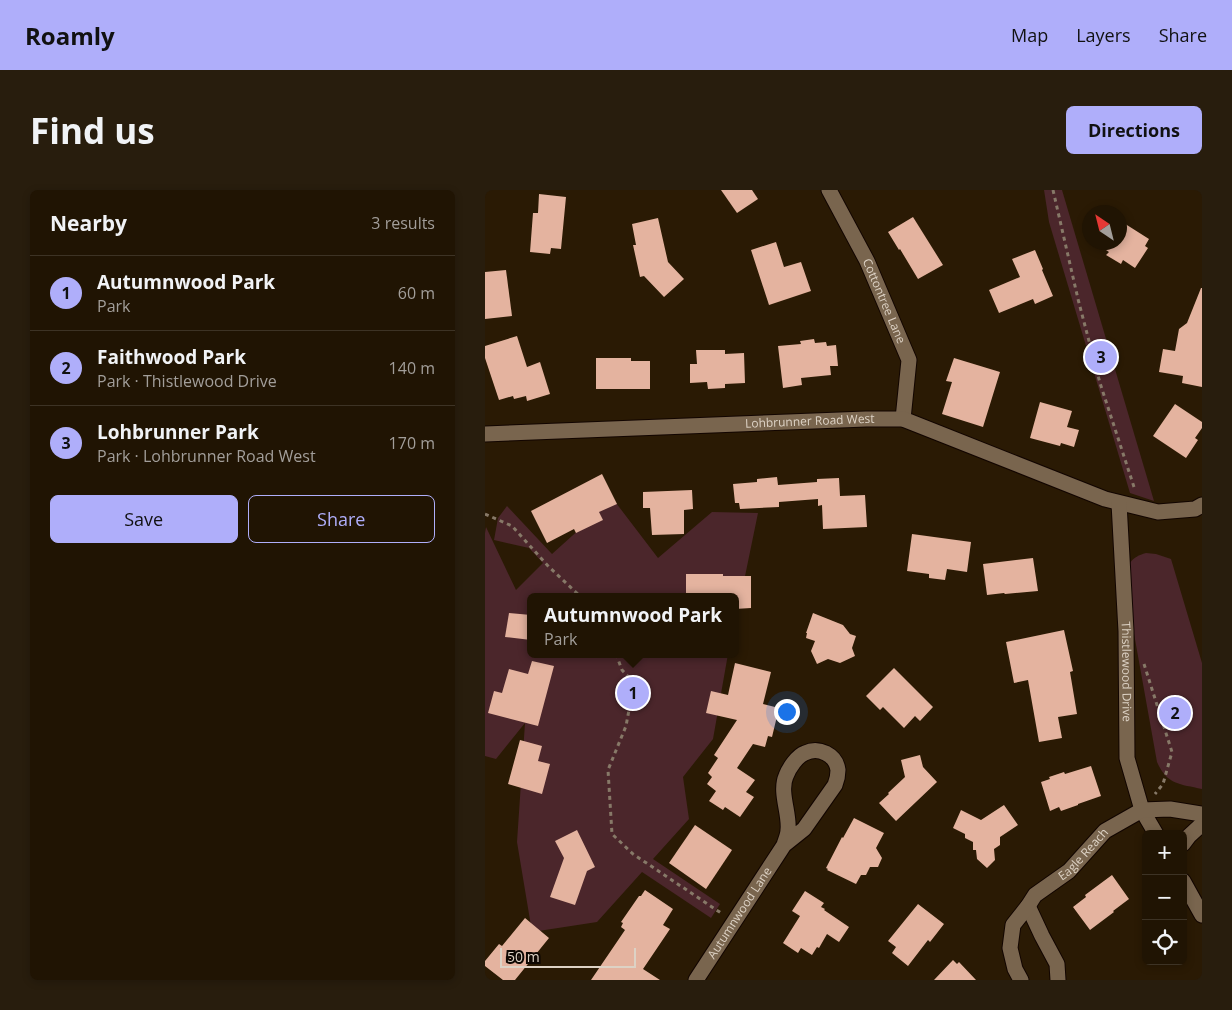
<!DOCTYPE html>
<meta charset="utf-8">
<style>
body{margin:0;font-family:"Open Sans",sans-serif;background:#281d0d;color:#f1f3f6}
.controls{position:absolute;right:15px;bottom:15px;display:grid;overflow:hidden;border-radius:8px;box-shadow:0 2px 8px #0003}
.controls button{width:45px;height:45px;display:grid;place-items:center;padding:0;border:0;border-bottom:1px solid #3d3325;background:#201403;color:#f1f3f6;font:25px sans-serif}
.compass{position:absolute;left:597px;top:15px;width:45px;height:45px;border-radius:50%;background:#201403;box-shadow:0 2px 8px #0003;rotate:325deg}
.scale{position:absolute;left:15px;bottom:12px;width:136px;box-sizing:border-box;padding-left:5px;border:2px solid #ddd2c5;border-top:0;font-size:14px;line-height:18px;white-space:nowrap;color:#ddd2c5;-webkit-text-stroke:4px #0d0702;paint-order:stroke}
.you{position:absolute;left:301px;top:521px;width:18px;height:18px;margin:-12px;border:4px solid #fff;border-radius:50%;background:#1a73e8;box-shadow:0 0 0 8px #1a73e833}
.badge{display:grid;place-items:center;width:32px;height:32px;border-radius:50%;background:#afaefa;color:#111;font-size:16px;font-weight:700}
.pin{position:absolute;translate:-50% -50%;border:2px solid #fff;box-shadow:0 1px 5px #0006}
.popup{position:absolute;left:42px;top:403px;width:212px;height:65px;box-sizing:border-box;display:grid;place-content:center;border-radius:8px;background:#201403;filter:drop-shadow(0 1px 4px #0005);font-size:16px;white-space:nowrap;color:#a29e9a}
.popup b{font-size:19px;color:#f1f3f6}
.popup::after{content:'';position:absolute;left:50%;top:100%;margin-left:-10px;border:10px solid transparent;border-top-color:#201403}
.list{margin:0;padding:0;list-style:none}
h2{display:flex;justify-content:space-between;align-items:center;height:65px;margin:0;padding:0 20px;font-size:21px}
h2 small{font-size:16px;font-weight:400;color:#a29e9a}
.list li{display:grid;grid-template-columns:32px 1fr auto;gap:15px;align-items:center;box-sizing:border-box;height:75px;padding:0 20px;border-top:1px solid #3d3325}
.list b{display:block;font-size:19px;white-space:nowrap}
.list p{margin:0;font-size:16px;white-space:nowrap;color:#a29e9a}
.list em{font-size:16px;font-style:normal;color:#a29e9a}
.actions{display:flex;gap:10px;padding:15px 20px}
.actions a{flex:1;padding:11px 0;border:1px solid #afaefa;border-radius:8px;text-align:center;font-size:18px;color:#afaefa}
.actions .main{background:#afaefa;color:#111}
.icon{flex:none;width:28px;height:28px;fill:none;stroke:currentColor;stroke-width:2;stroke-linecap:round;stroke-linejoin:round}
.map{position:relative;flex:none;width:717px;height:790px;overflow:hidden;border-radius:8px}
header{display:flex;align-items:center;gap:30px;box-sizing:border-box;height:70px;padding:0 25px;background:#afaefa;color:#111}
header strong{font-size:24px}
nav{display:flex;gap:28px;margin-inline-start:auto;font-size:18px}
.intro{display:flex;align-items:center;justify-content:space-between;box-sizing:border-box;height:120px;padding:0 30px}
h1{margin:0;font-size:35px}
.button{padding:12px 22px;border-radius:8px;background:#afaefa;color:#111;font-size:18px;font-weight:700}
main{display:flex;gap:30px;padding:0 30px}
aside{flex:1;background:#201403;border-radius:8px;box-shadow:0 2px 8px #0003}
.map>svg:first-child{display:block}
</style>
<header>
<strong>Roamly</strong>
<nav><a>Map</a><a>Layers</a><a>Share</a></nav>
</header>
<div class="intro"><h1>Find us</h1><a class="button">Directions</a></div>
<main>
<aside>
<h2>Nearby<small>3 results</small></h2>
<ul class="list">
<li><span class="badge">1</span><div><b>Autumnwood Park</b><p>Park</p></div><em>60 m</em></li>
<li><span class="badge">2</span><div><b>Faithwood Park</b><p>Park · Thistlewood Drive</p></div><em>140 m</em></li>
<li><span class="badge">3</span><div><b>Lohbrunner Park</b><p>Park · Lohbrunner Road West</p></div><em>170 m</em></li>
</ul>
<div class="actions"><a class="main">Save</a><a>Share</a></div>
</aside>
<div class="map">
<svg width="717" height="790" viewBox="0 0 717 790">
<rect width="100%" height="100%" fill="#2a1a04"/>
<g fill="#4b262b">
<polygon points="559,0 577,0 669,311 645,303 564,32"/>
<polygon points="128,309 173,368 227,322 273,323 251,430 250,407 46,407 46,464 243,464 228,549 198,587 204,629 168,669 235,714 226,728 157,682 112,732 47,742 32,652 40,533 11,569 0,566 0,343 1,337 31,400 58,373 44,358 9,350 13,328 22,316 67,364"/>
<path d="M661,363L671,364L686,369L717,473V599C695,594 682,595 672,572L639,388C643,374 646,367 661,363Z"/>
</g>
<g fill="#e4b39f">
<polygon points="236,0 267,0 273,9 252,23"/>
<polygon points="54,4 81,7 76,59 66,58 65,64 45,62 48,23 53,23"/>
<polygon points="428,27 458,75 433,89 415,59 414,60 403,42"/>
<polygon points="173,28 183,72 199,89 179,107 159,86 155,87 148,55 151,55 147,34"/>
<polygon points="634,30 664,49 660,56 663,58 650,78 638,70 636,74 621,65 624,62 609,52 634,52"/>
<polygon points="291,52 299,77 316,72 326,101 284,115 266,60"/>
<polygon points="550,60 558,79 557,80 568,106 550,114 548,109 514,123 504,100 535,87 527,69"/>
<polygon points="21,80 27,126 0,129 0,82"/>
<polygon points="716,98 717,98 717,197 697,193 698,186 674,182 678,159 690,161 694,139 702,133"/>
<polygon points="32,146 42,177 55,172 65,204 42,211 41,206 29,209 28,206 14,210 0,168 0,156"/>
<polygon points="329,149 330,153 341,152 342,156 351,155 353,176 345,176 346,185 316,188 317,195 298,198 293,156 316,154 315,151"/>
<polygon points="211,160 240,160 240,164 259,163 260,193 240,194 240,198 223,199 222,192 205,193 205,174 212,174"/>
<polygon points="111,168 146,168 146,171 165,171 165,199 111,199"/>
<polygon points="469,168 515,182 498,237 457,224 467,192 461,191"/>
<polygon points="555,212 587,221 582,237 594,240 589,257 576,253 575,256 545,248"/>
<polygon points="690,214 717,232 717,238 710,248 713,250 701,268 668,246"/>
<polygon points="117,284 132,314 114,322 118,330 91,343 89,339 62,353 46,321"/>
<polygon points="292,287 293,295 332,292 332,289 354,288 355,306 380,305 382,337 338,339 337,315 333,316 333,309 294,312 294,317 255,319 254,313 250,313 248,294 272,292 272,289"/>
<polygon points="207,300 208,319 199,320 199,344 167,345 165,318 158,318 158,302"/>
<polygon points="427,344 486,352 482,382 462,379 460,390 444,388 444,384 422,381"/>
<polygon points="548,368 553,401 520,404 519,403 502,405 498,374"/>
<polygon points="201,384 238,384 238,386 266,386 266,418 250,419 250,407 201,407"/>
<polygon points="24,423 46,425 46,450 20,447"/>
<polygon points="328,423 358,435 365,444 371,446 367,458 370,466 355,473 343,469 332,474 326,461 330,451 321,448 322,443 321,443"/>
<polygon points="579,440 588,481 585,482 592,524 573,527 577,548 554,552 543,490 529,493 521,452"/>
<polygon points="47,471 69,476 53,536 3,523 9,501 17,503 24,479 43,484"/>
<polygon points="250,473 286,482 278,514 294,518 287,547 283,546 280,557 268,554 252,578 270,590 261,602 269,607 255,627 240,617 238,620 224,611 231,601 222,594 227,587 223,583 233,568 229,565 252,530 221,523 226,501 243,505"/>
<polygon points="409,478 448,517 435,531 430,526 419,538 398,517 395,520 381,506"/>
<polygon points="35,550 57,556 53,571 65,574 57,604 23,594"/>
<polygon points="435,565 438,577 452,592 411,631 394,613 404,604 403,603 420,587 416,570"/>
<polygon points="606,576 616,606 593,614 593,615 576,621 574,617 565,621 556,592 565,589 564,587 579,582 580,584"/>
<polygon points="519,615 533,635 515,647 515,655 509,659 510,670 502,678 492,669 491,660 488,660 488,652 480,648 480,644 468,638 476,620 496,630"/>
<polygon points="369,628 399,643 391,658 397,668 393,677 385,677 381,685 376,685 371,694 342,680 343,679 341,678 357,647 358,648"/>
<polygon points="210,635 247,660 221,699 184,673"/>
<polygon points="92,640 110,677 102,681 90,715 65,707 79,668 70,651"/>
<polygon points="627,685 644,709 628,721 629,722 605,740 588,717 601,707 600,705"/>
<polygon points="160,700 188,719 178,735 185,739 158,779 175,790 106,790 140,740 136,737 138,733 136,732 154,706 156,706"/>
<polygon points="320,701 339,713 336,717 340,719 339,720 364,737 354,752 342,744 334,758 332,757 327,765 316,758 313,763 298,753 315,726 307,721"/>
<polygon points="433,714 459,734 445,752 443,750 423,776 407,763 411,757 403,751"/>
<polygon points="40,728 64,748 30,790 18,790 0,776 0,771 14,754 17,756"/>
<polygon points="468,770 472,774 474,772 491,790 449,790"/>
</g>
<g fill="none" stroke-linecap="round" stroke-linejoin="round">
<g stroke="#120500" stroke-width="17">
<g id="minor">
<path id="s1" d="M344,0L382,71L424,170L418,229"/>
<path id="s2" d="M0,244L381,229H418L620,309L673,322L710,319L717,315"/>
<path id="s3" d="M634,313L641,441L642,568L657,620L671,644"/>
<polyline points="698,654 704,646 717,634"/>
<polyline points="698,691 717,725"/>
<polyline points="543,716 557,746 572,774 573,790"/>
<path id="s4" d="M211,790L299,655C300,651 303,645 303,640C305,624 294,602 301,586C304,578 312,566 320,563C334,556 351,565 353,580C353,585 352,590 350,595L319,639L299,655"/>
<path id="s5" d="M536,790L530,779L525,758L528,735L543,716L550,705L584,681L620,641L657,620L685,619L717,624"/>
</g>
</g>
<g stroke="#877968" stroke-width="3" stroke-dasharray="4 4" stroke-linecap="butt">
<polyline points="568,0 593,109 615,193 650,300"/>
<polyline points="0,324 27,336 64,377 96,407"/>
<polyline points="131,464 137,480 149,493 141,536 123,580 127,644 148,664 236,723"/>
<polyline points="659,474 687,562 678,594 670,604"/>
</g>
<use href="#minor" stroke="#79654e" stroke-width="15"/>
</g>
<g text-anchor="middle" stroke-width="5" stroke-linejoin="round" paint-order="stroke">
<g font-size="12" fill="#ddd2c5" stroke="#0d0702">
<text dy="4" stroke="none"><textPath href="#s1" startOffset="124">Cottontree Lane</textPath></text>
<text dy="4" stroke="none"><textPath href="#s2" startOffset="325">Lohbrunner Road West</textPath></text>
<text dy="4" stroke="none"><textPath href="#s3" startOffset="169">Thistlewood Drive</textPath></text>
<text dy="4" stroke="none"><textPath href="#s5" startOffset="158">Eagle Reach</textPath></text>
<text dy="4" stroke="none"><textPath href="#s4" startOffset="80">Autumnwood Lane</textPath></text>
</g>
</g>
</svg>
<div class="controls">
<button>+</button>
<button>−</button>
<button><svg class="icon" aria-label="locate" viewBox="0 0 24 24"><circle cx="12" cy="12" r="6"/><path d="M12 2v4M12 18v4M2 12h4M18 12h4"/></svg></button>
</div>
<svg class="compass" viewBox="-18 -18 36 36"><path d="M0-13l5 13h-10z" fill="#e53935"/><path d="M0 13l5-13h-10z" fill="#a29e9a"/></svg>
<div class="scale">50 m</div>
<div class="you"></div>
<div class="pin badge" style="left:148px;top:503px">1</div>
<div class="popup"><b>Autumnwood Park</b>Park</div>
<div class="pin badge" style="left:690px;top:523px">2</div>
<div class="pin badge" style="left:616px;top:167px">3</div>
</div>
</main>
